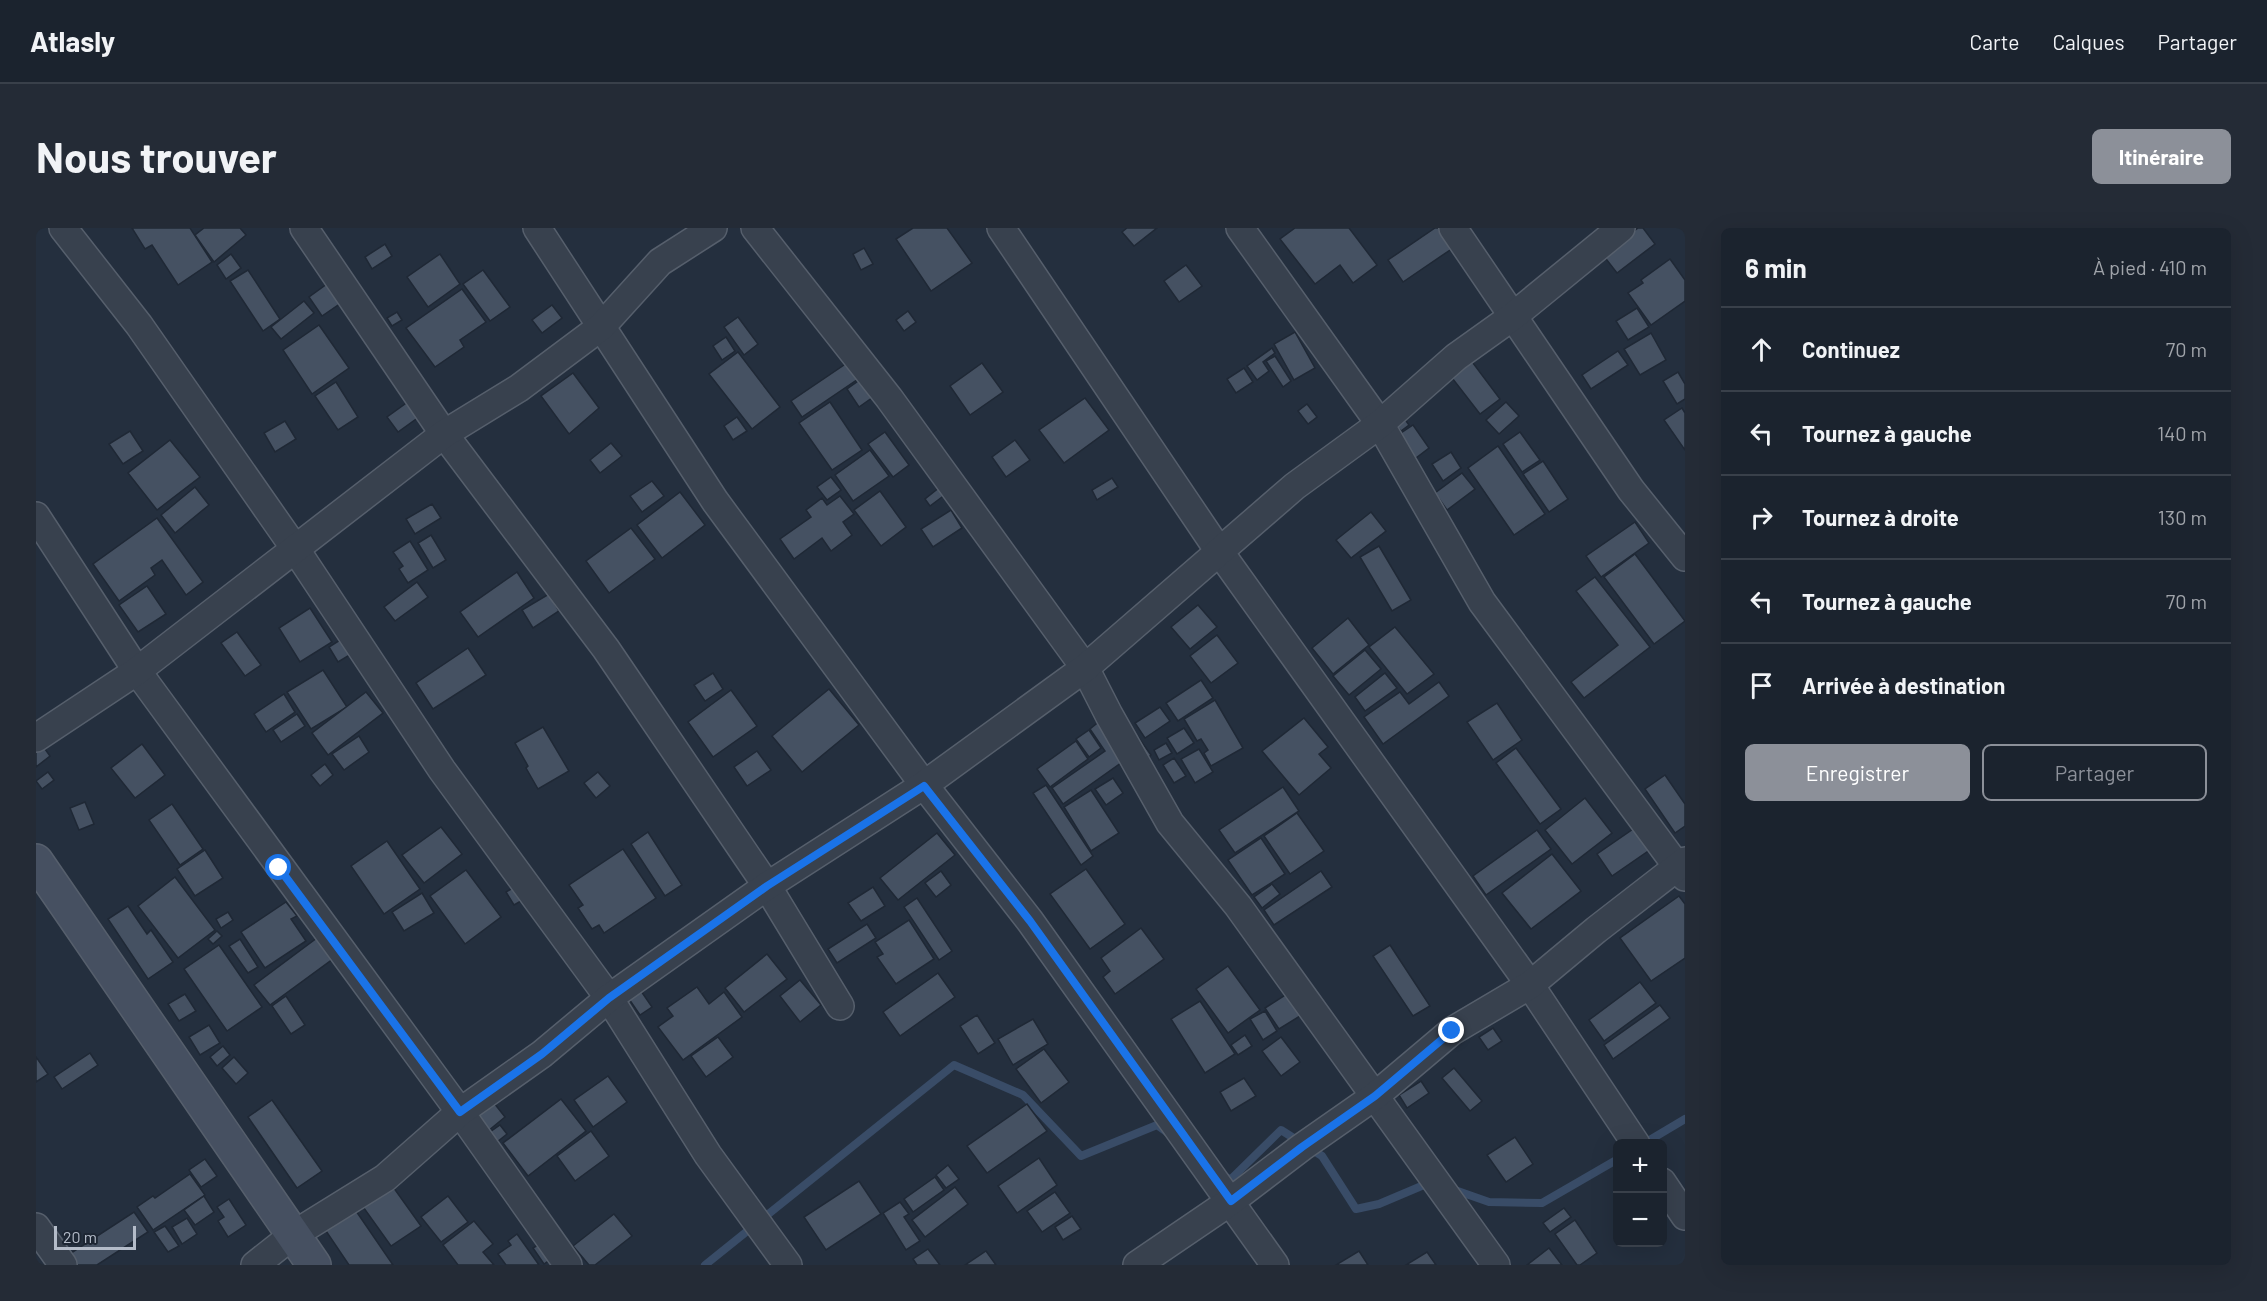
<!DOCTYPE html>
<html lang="fr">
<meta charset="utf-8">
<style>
body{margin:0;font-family:Barlow,sans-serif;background:#242b36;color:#f1f3f6}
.controls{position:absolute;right:18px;bottom:18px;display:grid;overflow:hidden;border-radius:9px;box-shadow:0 6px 24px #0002}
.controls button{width:54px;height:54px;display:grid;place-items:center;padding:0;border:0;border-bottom:2px solid #39404a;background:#1b232e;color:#f1f3f6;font:30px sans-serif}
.scale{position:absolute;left:18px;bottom:15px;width:82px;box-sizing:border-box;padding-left:6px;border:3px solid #b4bcc9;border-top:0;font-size:16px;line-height:21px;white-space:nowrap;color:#b4bcc9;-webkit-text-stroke:4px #1d2633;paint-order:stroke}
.stop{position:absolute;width:18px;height:18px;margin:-14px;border:4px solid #1a73e8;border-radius:50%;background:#fff}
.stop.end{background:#1a73e8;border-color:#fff;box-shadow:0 2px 6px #0008}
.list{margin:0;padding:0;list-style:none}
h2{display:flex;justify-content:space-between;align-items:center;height:78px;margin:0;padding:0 24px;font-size:26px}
h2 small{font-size:20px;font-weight:400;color:#a0a4aa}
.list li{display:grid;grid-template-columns:39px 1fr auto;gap:18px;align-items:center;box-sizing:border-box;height:84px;padding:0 24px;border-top:2px solid #39404a}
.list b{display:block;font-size:22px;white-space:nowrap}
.list em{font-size:20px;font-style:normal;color:#a0a4aa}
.actions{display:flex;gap:12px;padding:18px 24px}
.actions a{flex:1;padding:14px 0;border:2px solid #8c9099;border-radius:9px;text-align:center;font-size:21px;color:#8c9099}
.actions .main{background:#8c9099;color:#fff}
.icon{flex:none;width:33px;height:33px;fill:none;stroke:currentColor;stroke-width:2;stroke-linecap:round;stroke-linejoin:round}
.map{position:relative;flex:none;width:1649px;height:1037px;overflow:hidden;border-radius:9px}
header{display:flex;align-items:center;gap:36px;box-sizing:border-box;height:84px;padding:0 30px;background:#1b232e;border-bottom:2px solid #39404a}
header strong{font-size:28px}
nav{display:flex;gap:33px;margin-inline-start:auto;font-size:21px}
.intro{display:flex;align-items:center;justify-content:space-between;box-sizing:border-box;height:144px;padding:0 36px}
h1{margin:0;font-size:42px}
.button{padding:15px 27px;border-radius:9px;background:#8c9099;color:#fff;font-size:21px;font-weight:700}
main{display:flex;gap:36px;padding:0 36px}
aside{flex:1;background:#1b232e;border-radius:9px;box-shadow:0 6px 24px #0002}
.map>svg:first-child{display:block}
</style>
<header>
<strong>Atlasly</strong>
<nav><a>Carte</a><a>Calques</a><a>Partager</a></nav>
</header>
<div class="intro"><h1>Nous trouver</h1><a class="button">Itinéraire</a></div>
<main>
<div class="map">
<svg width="1649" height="1037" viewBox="0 0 1649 1037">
<rect width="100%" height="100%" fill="#242f3e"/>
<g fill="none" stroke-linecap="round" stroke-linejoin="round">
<g stroke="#394c67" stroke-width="8">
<polyline points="1607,916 1649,891"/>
<polyline points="1186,946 1194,952 1245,902 1286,928 1320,981 1343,976 1395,954"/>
<polyline points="1416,961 1453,974 1506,975 1582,931"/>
<polyline points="669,1037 918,837 987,867 1045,928 1121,897 1132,905"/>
</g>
</g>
<g fill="#455162" stroke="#1f2835" stroke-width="1.5">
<polygon points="96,0 154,0 176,34 142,57 116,17 109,21"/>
<polygon points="168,0 204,0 210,7 178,34 159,7"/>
<polygon points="877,0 911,0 936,35 895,63 860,11"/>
<polygon points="1091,0 1121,0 1098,18 1086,4"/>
<polygon points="1259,0 1313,0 1341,37 1317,55 1304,37 1279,56 1244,11"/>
<polygon points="1399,0 1403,0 1417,20 1367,54 1352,32"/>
<polygon points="1602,0 1607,0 1619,16 1581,45 1567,27"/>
<polygon points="349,16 356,28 336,41 329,29"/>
<polygon points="828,20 837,36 825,42 817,26"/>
<polygon points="195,26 205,40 190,51 181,37"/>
<polygon points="404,26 424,56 392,79 371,49"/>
<polygon points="1634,31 1649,52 1649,73 1615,97 1592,65 1607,55 1605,52"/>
<polygon points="1150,37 1166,58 1143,74 1128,53"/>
<polygon points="212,42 244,91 227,103 194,53"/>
<polygon points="447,42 474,79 454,93 427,56"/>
<polygon points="291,56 305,75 286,88 273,69"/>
<polygon points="426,61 450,94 424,112 428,119 399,139 370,100"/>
<polygon points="268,73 278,85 245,111 235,99"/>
<polygon points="516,77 526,90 506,105 496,92"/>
<polygon points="1601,80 1613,99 1592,112 1580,93"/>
<polygon points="872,83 880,94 868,103 860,92"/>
<polygon points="361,84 366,92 356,98 351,90"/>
<polygon points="702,89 722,116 708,127 688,99"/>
<polygon points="283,97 313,140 276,166 247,122"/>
<polygon points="1259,104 1279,140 1258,152 1238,116"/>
<polygon points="1615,105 1630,132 1604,147 1588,121"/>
<polygon points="690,109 699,123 686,132 677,118"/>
<polygon points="1236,120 1239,125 1227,134 1233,143 1221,152 1211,138"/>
<polygon points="1582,123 1592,137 1555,161 1546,147"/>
<polygon points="702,124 744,179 716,201 673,146"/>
<polygon points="1239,128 1255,153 1247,159 1230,133"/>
<polygon points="1434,131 1464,171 1444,186 1413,146"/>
<polygon points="814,133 825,149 766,189 755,173"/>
<polygon points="946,135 967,164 934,187 914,158"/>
<polygon points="1208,140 1217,154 1200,165 1191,151"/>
<polygon points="1642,144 1649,156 1649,171 1641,176 1627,153"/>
<polygon points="537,145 563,180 533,206 505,168"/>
<polygon points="828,149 840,167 823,179 811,161"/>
<polygon points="300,154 322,189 302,202 279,168"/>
<polygon points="1049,170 1073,202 1028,235 1003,202"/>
<polygon points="376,171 387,186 362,204 351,189"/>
<polygon points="794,174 826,222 796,242 763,195"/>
<polygon points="1470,174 1483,188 1463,206 1450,192"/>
<polygon points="1271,176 1281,189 1272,196 1262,183"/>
<polygon points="1646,180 1649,185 1649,222 1628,192"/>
<polygon points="701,189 711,203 697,212 688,198"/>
<polygon points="1368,190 1373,197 1365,203 1359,196"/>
<polygon points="249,193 260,211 239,224 228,205"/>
<polygon points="1377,197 1393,220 1376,233 1359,209"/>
<polygon points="94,203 107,223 87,236 73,216"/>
<polygon points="849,204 873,237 857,249 832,216"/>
<polygon points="1484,204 1504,232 1486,244 1467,216"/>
<polygon points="134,212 164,249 121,282 92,245"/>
<polygon points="979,212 994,232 970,249 956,229"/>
<polygon points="575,215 586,228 564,245 554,232"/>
<polygon points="1462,218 1509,286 1478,307 1432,240"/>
<polygon points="834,222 853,248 817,273 799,247"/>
<polygon points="1415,224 1425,240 1407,253 1396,236"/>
<polygon points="1507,233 1532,271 1513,284 1487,246"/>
<polygon points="1426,245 1439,261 1411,282 1399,265"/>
<polygon points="795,249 805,262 791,272 781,259"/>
<polygon points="1076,250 1082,259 1061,272 1056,262"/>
<polygon points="616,253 628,268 606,284 594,268"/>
<polygon points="159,259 173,277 139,305 125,287"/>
<polygon points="904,259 910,266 894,278 889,271"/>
<polygon points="844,263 870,299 845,318 818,282"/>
<polygon points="644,264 669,297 626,330 601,297"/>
<polygon points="804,268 818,286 807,294 816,307 795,323 786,310 758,331 744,311 775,289 770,282 786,270 791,277"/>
<polygon points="396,276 405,290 379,306 370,291"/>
<polygon points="915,282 926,300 897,319 885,301"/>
<polygon points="1335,284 1350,303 1315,330 1300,312"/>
<polygon points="121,290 167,354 150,367 126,332 115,340 119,347 83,373 57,336"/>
<polygon points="1599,294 1613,315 1565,349 1550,328"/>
<polygon points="595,300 619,331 573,365 550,333"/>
<polygon points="395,307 410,332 397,340 382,315"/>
<polygon points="374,313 392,342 372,355 363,341 367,338 357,324"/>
<polygon points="1343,318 1375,372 1356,383 1324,329"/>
<polygon points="1599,326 1649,393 1618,416 1568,349"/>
<polygon points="481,344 498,370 442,409 424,384"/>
<polygon points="1559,349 1614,419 1548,470 1535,454 1582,417 1540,363"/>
<polygon points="381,354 392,369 359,393 348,379"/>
<polygon points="111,358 130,386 102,404 83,377"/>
<polygon points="513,366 523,383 497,400 486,382"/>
<polygon points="1162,377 1181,399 1154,421 1135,399"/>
<polygon points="274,380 296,414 264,434 243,400"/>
<polygon points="1312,390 1333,417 1297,446 1276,420"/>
<polygon points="1359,399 1398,446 1371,466 1333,419"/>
<polygon points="201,404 225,437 209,448 185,415"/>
<polygon points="312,407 322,422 302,434 293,419"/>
<polygon points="1181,407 1202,435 1175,455 1154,428"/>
<polygon points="432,420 450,447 397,481 380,455"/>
<polygon points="1329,422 1345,441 1313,467 1297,448"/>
<polygon points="287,442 311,479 275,501 251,464"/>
<polygon points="677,445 687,461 669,473 658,457"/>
<polygon points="1349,445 1361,460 1329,483 1319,469"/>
<polygon points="1165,452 1177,470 1142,493 1130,475"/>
<polygon points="1403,454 1413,468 1347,516 1328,489 1364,464 1373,476"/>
<polygon points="793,461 823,497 766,544 736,508"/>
<polygon points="695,462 721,498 677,529 652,494"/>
<polygon points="330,464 347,485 292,527 276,505"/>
<polygon points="248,466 259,484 230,504 218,486"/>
<polygon points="1179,472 1207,520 1175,538 1168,525 1172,522 1165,511 1161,513 1148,491"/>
<polygon points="1461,475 1486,512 1457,532 1431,494"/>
<polygon points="1124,479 1134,493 1109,510 1099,495"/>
<polygon points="261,486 269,498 245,514 237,502"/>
<polygon points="1268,490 1292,519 1283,526 1295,540 1263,567 1226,523"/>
<polygon points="1065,492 1092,530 1027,576 1016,560 1069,523 1054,501"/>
<polygon points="507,499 533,543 502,561 490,540 492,538 479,515"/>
<polygon points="1148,500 1158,515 1141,526 1131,510"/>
<polygon points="1053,502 1065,520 1053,529 1040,511"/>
<polygon points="323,508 333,524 308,542 296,526"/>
<polygon points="1102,509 1115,527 1107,534 1093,515"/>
<polygon points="1040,513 1052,531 1014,559 1001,541"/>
<polygon points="4,514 14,528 0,539 0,517"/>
<polygon points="1130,515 1136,525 1123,532 1118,522"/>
<polygon points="106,516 129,547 99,570 75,540"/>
<polygon points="1480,520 1525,581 1504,596 1460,535"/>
<polygon points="1163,521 1177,544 1159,555 1145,531"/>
<polygon points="721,523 735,542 711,558 698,539"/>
<polygon points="1138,530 1150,548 1138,555 1127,537"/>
<polygon points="289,536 297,547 284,558 275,547"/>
<polygon points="12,544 18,552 6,561 0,553"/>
<polygon points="562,544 574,558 560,570 548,555"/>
<polygon points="1629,547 1649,576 1649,598 1639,605 1609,561"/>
<polygon points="1077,550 1087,565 1070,577 1059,561"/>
<polygon points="1010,557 1057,628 1045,637 997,565"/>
<polygon points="1247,559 1263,583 1199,625 1183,602"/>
<polygon points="1055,562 1083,605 1055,623 1028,579"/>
<polygon points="1549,570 1576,605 1536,636 1509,602"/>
<polygon points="49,574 58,596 43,602 34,580"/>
<polygon points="136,576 167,621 144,637 113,592"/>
<polygon points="1261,585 1288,623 1254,646 1228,608"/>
<polygon points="1603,597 1618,619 1576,648 1561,626"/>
<polygon points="405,599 426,626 388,655 366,627"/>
<polygon points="1501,602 1515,621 1450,667 1437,648"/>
<polygon points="612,604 646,657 629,668 595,616"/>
<polygon points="901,605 919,627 862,672 844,650"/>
<polygon points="1225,610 1249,646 1216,667 1192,632"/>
<polygon points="351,613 384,661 348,686 315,638"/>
<polygon points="587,621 620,670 568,705 563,697 556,701 542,680 547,677 533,657"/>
<polygon points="169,622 187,650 159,668 141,641"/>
<polygon points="1516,626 1545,663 1495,701 1466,665"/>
<polygon points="1050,641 1089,696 1054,721 1014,666"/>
<polygon points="430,642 465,689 429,716 394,668"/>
<polygon points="905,643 915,657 900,669 889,655"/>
<polygon points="1285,643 1296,659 1238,697 1228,682"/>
<polygon points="139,649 179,702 142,730 102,678"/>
<polygon points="484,656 492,669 478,677 470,664"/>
<polygon points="1236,656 1244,666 1226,680 1218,669"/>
<polygon points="837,659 849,678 825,693 812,675"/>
<polygon points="386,665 398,685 368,703 356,684"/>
<polygon points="1643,668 1649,676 1649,730 1615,753 1584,710"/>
<polygon points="881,670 916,723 903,732 868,679"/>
<polygon points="250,674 261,688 255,691 270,713 229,740 205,704"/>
<polygon points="92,678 111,706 115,702 137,734 112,751 72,691"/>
<polygon points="192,684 197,692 185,700 180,691"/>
<polygon points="873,692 898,731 860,756 841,729 847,726 839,714"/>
<polygon points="831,696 840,710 801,735 792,721"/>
<polygon points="1105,700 1128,731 1079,766 1067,749 1074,743 1065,730"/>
<polygon points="181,703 186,708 177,716 172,711"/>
<polygon points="289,704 305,725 234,777 218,757"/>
<polygon points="204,711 222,739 212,745 193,718"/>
<polygon points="183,717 226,779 191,803 148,741"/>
<polygon points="1354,717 1394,778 1377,788 1337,728"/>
<polygon points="731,726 751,751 708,784 689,760"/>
<polygon points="1192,738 1224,782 1192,805 1160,761"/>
<polygon points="902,745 919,769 864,808 847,784"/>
<polygon points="764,752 785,777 764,794 744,768"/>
<polygon points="1604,754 1620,775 1568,813 1553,792"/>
<polygon points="661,759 673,776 688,764 706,789 647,832 622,799 637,788 631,780"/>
<polygon points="1257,762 1272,783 1243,801 1229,780"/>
<polygon points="605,763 616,779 604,787 593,771"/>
<polygon points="149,766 160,783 143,793 132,776"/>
<polygon points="250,768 269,797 255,806 236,778"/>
<polygon points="1164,773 1199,826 1169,845 1135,791"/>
<polygon points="1624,777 1634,790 1577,831 1568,817"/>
<polygon points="1229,783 1241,803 1227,812 1214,791"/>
<polygon points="941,787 959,815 942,826 924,798"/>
<polygon points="997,791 1012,816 977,837 962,811"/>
<polygon points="173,797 184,815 164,827 153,809"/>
<polygon points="1457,800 1466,813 1452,822 1443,809"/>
<polygon points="1209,807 1216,818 1202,827 1195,817"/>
<polygon points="682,809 697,829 670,849 655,828"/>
<polygon points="1245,809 1264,834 1245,848 1226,823"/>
<polygon points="187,818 194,827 181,838 174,829"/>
<polygon points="1008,821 1033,854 1005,875 980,841"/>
<polygon points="54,825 62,837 26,861 18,849"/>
<polygon points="0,829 12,846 0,854"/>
<polygon points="198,829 212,845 200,856 186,840"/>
<polygon points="1418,840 1446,873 1434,883 1406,850"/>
<polygon points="572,848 591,874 557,899 538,872"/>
<polygon points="1208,850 1220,868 1195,883 1184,864"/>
<polygon points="1385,853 1393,865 1371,880 1363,867"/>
<polygon points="525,871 550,903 492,948 467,915"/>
<polygon points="236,872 286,943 261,960 212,889"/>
<polygon points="458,875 469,889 452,903 440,889"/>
<polygon points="991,876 1011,903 951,945 931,918"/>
<polygon points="464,897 471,906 461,914 454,904"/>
<polygon points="555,903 573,928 539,953 521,928"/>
<polygon points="1479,909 1497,936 1470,954 1451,927"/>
<polygon points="1003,930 1021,957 981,985 962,958"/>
<polygon points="169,931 181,948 165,959 153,942"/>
<polygon points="912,937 923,951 910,960 900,947"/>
<polygon points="154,946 169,967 117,1002 101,979 117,968 119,970"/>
<polygon points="899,949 908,962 877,984 868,971"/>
<polygon points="823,953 845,986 790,1022 768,989"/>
<polygon points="355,956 385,998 355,1018 325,976"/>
<polygon points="919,959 932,976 889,1009 876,992"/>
<polygon points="1019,964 1034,985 1006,1004 991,983"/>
<polygon points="168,968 178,984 159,997 148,982"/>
<polygon points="412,968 432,994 405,1014 385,989"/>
<polygon points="193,971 210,997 192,1009 182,993 188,989 181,979"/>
<polygon points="864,974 873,986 868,989 884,1013 870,1022 847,985"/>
<polygon points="318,980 357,1037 313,1037 288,1000"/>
<polygon points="1528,980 1535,989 1514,1004 1507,995"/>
<polygon points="98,984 112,1004 61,1037 38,1037 32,1027"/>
<polygon points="578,986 596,1008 559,1037 553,1037 537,1018"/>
<polygon points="1036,988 1045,1001 1027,1012 1019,999"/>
<polygon points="151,990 161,1006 146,1016 136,999"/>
<polygon points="1539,992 1561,1025 1544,1037 1541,1037 1519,1006"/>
<polygon points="438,993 457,1016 447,1024 458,1037 422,1037 407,1017"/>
<polygon points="129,998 143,1018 132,1024 118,1004"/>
<polygon points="481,1006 503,1037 470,1037 462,1026 475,1017 472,1013"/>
<polygon points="505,1015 515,1031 508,1036 497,1020"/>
<polygon points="1513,1020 1526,1037 1491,1037"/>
<polygon points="892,1021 904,1037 881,1037 877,1031"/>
<polygon points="950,1023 960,1037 929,1037"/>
<polygon points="1323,1023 1332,1037 1300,1037"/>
<polygon points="1391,1024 1400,1037 1370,1037"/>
</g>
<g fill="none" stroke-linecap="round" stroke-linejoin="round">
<g stroke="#565f6c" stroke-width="30">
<g id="street">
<polyline points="27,0 103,97 260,322 406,542 573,770 672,927 752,1037"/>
<polyline points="268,0 408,206 570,421 731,658 804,778"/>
<polyline points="501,0 679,273 888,557 994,693 1239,1037"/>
<polyline points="719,0 853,170 1049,440 1073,487 1134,595 1202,678 1460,1037"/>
<polyline points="965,0 1183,323 1494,757 1600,916"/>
<polyline points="1204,0 1344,196 1446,374 1649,649"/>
<polyline points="1417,0 1595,262 1649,329"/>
<polyline points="0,288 101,443 424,884 532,1037"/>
<polyline points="0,510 101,443 408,206 483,160 566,98 624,34 677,0"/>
<polyline points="1626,954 1649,988"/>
<polyline points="0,999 27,1037"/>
<polyline points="219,1037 257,1007 349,950 424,884 506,826 573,770 731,658 888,557 1049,440 1259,258 1344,196 1420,129 1476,89 1585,0"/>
<polyline points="1101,1037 1195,973 1266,919 1339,868 1416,803 1494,757 1560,702 1649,633"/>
</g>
</g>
<g stroke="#565f6c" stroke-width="36">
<polyline id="secondary" points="0,633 278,1037"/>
</g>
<use href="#street" stroke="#38414e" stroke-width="27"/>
<use href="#secondary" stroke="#465061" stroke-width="33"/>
</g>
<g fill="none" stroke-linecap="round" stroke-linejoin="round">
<polyline stroke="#1a73e8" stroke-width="8" points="243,640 424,884 506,826 573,770 731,658 888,558 994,693 1195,973 1266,919 1339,868 1416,803"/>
</g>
</svg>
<div class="controls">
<button>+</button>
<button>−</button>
</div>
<div class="scale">20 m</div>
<div class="stop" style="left:243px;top:640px"></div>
<div class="stop end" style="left:1416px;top:803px"></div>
</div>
<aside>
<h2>6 min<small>À pied · 410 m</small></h2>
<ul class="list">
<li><svg class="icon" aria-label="ahead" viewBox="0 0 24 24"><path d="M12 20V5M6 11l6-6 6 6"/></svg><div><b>Continuez</b></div><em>70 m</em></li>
<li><svg class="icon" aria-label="left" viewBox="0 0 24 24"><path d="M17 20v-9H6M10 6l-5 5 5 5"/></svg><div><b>Tournez à gauche</b></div><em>140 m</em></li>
<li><svg class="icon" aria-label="right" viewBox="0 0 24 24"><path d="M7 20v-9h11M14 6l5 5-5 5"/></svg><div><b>Tournez à droite</b></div><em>130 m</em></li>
<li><svg class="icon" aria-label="left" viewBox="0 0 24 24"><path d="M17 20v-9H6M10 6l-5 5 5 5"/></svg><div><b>Tournez à gauche</b></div><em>70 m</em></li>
<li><svg class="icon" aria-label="arrive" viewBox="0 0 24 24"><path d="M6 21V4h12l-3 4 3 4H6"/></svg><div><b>Arrivée à destination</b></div></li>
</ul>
<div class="actions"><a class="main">Enregistrer</a><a>Partager</a></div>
</aside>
</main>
